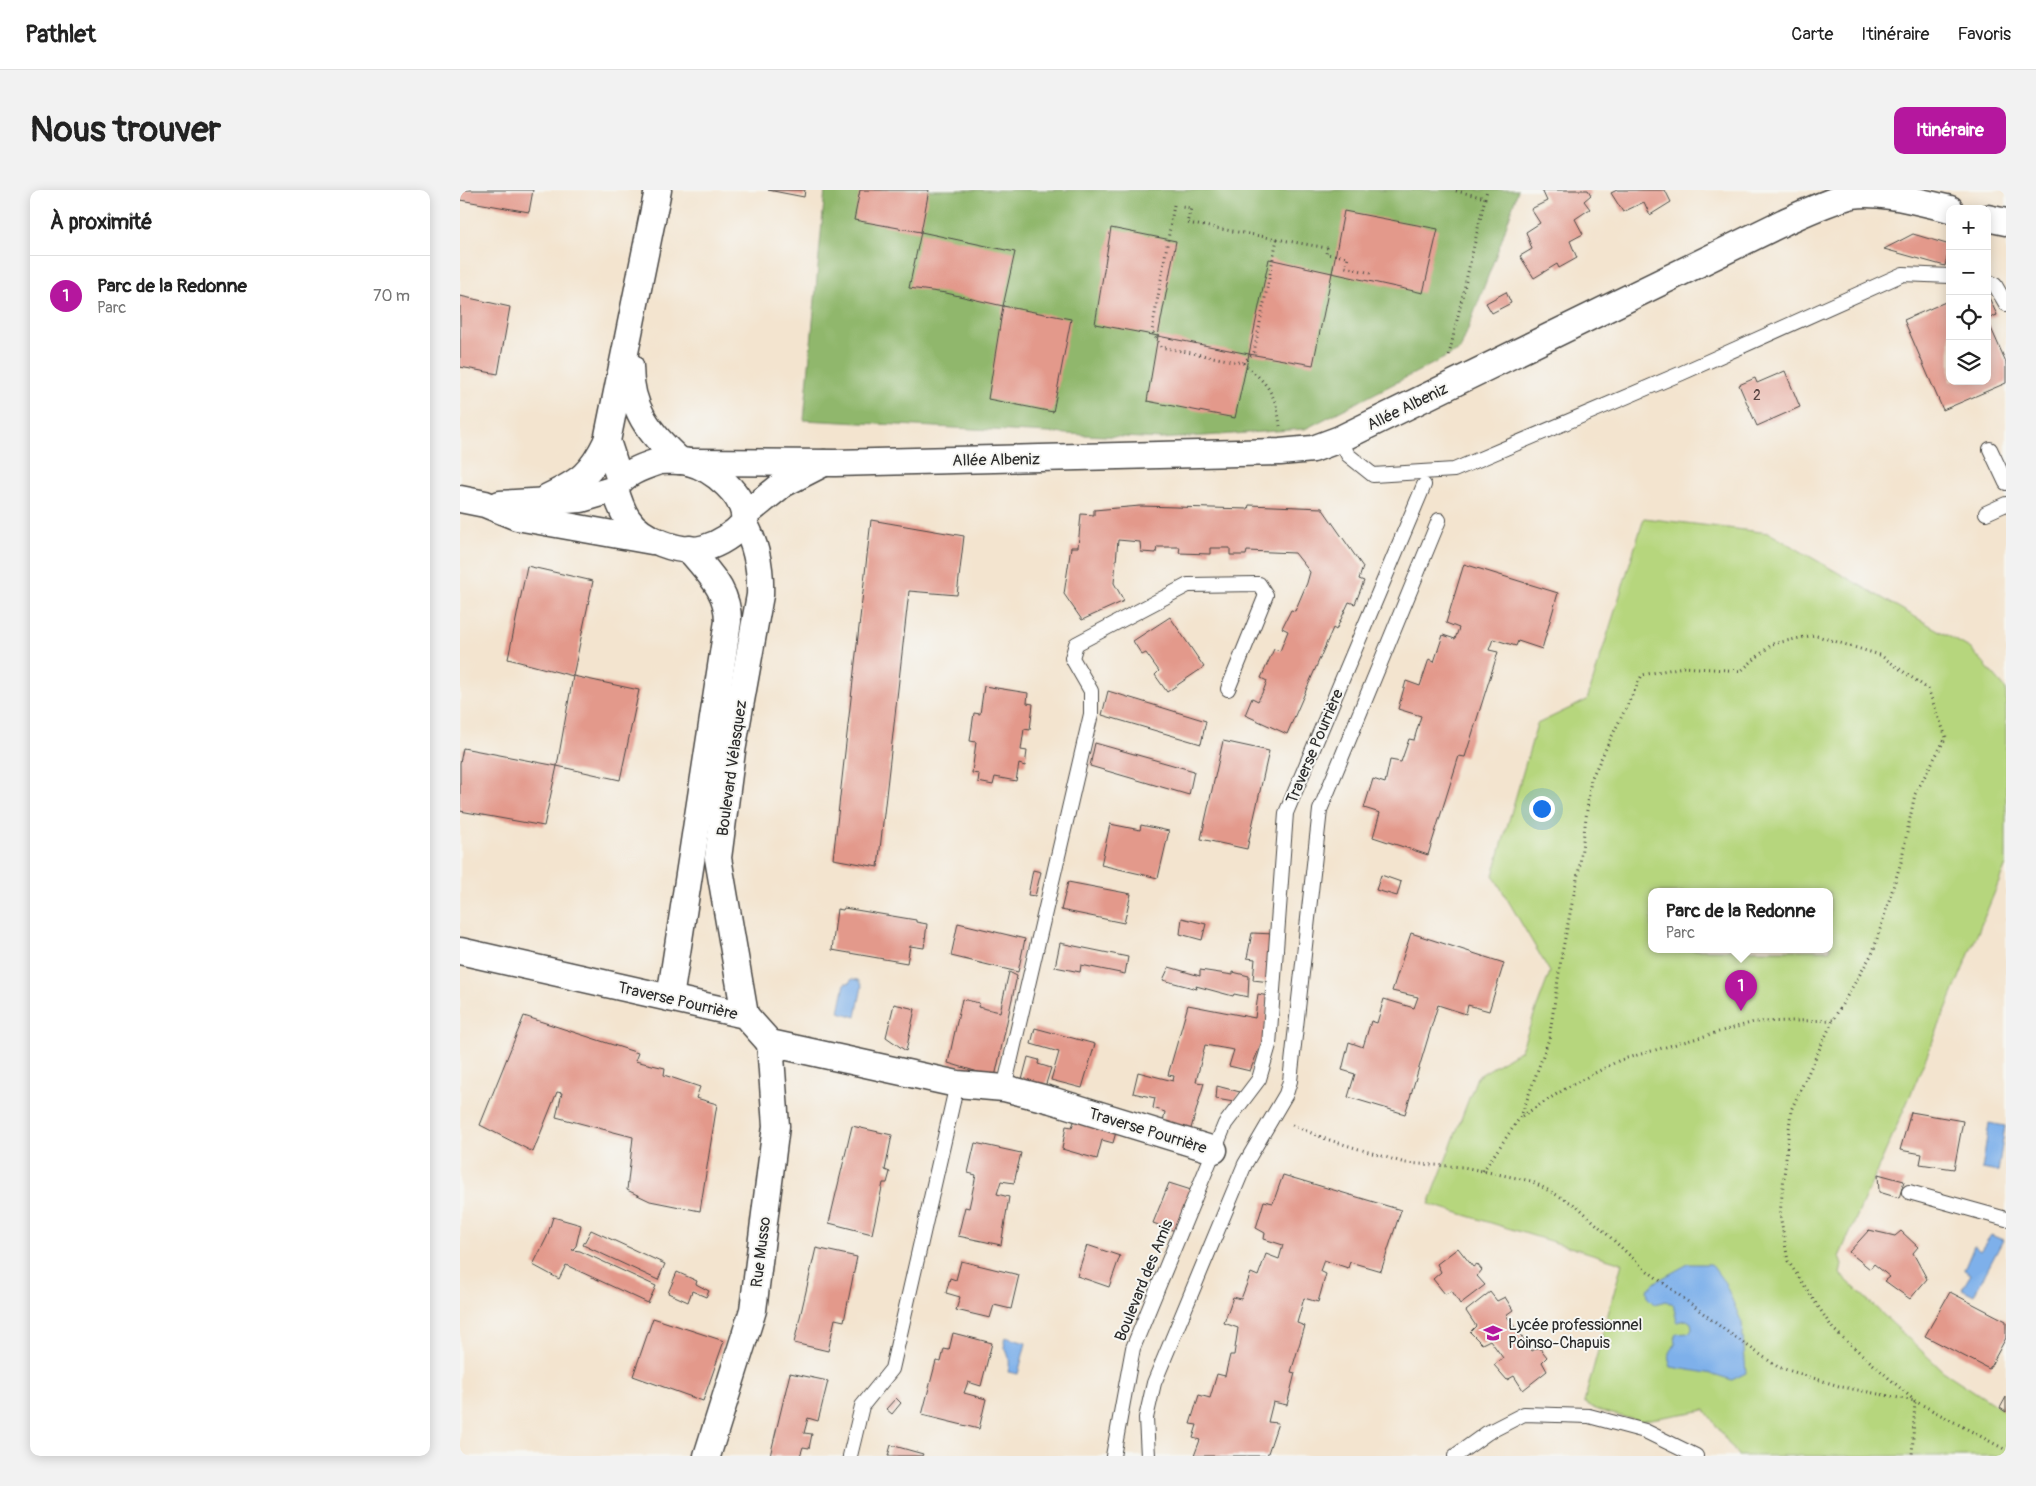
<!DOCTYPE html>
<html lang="fr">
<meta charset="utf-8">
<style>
body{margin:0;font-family:Pangolin,sans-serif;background:#f2f2f2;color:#222}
.controls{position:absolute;right:15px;top:15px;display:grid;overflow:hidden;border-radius:10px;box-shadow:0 2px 12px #0003}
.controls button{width:45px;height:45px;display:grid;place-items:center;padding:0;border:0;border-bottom:1px solid #e0e0e0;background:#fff;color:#222;font:25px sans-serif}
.you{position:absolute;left:1081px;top:618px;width:18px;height:18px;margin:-12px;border:4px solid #fff;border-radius:50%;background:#1a73e8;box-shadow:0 0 0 8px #1a73e833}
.badge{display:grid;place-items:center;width:32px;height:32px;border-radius:50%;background:#b5179e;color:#fff;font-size:16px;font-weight:700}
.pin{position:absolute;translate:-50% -41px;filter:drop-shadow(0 1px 2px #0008)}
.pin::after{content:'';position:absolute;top:26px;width:18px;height:15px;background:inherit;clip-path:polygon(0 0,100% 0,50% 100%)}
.popup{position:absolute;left:1188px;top:698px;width:185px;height:65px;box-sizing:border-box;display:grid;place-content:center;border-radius:10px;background:#fff;filter:drop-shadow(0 1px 4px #0005);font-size:16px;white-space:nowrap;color:#767676}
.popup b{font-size:19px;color:#222}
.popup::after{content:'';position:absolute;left:50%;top:100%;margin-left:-10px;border:10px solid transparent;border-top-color:#fff}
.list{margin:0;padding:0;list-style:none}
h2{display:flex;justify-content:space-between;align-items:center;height:65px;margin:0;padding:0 20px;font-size:21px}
h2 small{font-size:16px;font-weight:400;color:#767676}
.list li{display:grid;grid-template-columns:32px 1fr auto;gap:15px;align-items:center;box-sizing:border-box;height:80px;padding:0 20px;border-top:1px solid #e0e0e0}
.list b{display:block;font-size:19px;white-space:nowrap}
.list p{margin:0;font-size:16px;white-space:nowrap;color:#767676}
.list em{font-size:16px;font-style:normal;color:#767676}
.icon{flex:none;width:28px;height:28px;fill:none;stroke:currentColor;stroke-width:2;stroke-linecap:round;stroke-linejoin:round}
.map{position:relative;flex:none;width:1546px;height:1266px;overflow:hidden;border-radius:10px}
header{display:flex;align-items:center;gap:30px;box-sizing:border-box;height:70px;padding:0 25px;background:#fff;border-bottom:1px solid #e0e0e0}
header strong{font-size:24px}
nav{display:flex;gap:28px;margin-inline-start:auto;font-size:18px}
.intro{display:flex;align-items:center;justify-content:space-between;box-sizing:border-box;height:120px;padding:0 30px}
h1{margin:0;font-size:35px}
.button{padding:12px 22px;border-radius:10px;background:#b5179e;color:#fff;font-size:18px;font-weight:700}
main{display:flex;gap:30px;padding:0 30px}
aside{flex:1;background:#fff;border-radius:10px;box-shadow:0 2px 12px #0003}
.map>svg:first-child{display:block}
</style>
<header>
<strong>Pathlet</strong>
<nav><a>Carte</a><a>Itinéraire</a><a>Favoris</a></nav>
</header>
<div class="intro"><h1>Nous trouver</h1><a class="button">Itinéraire</a></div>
<main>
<aside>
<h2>À proximité<small></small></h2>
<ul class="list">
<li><span class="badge">1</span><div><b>Parc de la Redonne</b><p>Parc</p></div><em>70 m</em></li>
</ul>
</aside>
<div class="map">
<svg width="1546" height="1266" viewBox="0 0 1546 1266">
<rect width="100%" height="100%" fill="#f6f6f2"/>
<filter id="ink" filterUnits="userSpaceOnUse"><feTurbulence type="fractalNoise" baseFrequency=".02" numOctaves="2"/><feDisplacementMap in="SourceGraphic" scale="10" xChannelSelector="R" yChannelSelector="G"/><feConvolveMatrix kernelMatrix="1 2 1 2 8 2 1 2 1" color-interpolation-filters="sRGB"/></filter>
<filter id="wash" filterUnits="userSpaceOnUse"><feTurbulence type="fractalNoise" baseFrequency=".0096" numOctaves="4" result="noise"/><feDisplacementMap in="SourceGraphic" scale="20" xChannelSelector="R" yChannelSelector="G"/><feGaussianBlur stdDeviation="1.12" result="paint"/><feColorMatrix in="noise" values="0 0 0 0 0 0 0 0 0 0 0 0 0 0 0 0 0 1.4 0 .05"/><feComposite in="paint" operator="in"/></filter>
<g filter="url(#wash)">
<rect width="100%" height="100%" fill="#f3e4cf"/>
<path fill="#b6d67d" stroke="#708054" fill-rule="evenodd" d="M1184,328L1309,343L1511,459L1546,499V675L1450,906L1379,1067L1382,1075L1380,1084L1483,1181L1546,1222V1266H1278L1245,1220L1179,1231L1137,1220L1124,1212L1162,1073L969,1014L1017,887L1061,860L1090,782L1033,685L1077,534L1127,510ZM1192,702H1370V760H1192Z"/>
<polygon fill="#90b76c" stroke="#5e714c" points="365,0 1058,0 1041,52 1000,160 845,239 701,249 344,230"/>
<g fill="#7eb0ea" stroke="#546e8a">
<polygon points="392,789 398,790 402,796 396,827 379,822 385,793 389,793"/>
<polygon points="1529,933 1545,936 1538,982 1522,979"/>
<polygon points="1531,1045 1543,1050 1514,1105 1502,1099 1511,1084 1504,1080 1514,1056 1520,1061"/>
<path d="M1228,1074H1251L1265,1093L1282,1133L1286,1183L1272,1190L1253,1184L1211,1177C1207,1166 1207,1162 1216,1154L1215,1144L1229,1143L1232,1138L1231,1133L1227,1130L1217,1132L1213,1114L1206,1111L1194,1114L1188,1108L1187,1100L1197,1091Z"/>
<path d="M545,1147L566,1153L558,1184L548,1182C553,1162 541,1160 545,1147Z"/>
</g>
<g id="blocks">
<g fill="#e3998b">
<polygon points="0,0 73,0 69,22 0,10"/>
<polygon points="308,0 345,0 344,7"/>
<polygon points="400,0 469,0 461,42 394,30"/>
<polygon points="1082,0 1128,0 1131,5 1124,11 1130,19 1115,29 1123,44 1110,51 1117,68 1099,78 1097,74 1074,88 1060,66 1072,59 1066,42 1080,33 1071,19 1087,11"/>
<polygon points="1157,0 1205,0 1211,12 1190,25 1184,12 1163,22 1151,3"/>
<polygon points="884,21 978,39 963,103 872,83"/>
<polygon points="651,38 716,51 698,146 635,134"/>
<polygon points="461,42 555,62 543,116 486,103 449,98"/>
<polygon points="1453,44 1490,55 1485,76 1424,59"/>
<polygon points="809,69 872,83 853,175 789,164"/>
<polygon points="1046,102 1051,113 1032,123 1026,113"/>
<polygon points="1527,103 1537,125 1527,129"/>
<polygon points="0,106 50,117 38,184 0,177"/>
<polygon points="1490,110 1490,191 1527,191 1527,129 1546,172 1546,193 1483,220 1444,130"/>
<polygon points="543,116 611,129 593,222 528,209"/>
<polygon points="698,146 789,164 775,228 687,211"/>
<polygon points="1325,181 1340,217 1297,236 1279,195 1295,188 1297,193"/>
<polygon points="789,315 862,318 903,377 899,389 904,391 895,414 889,412 876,440 873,438 827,544 785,525 792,508 798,511 804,499 807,491 801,488 814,459 820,461 828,441 822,438 831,420 835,421 847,393 850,382 835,363 787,361 786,365 770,365 770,358 750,358 750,364 719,363 720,357 697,357 696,363 681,362 680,352 658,350 654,393 664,411 622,430 604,404 611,357 618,357 621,324 634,325 634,320 680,316 788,319"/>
<polygon points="411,330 504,346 497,405 449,401 418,677 373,669"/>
<polygon points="1004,374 1098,403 1082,459 1058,451 1056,456 1033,449 1029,460 1038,462 1005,567 999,566 968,665 913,647 920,623 904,618 913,589 925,593 930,570 941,572 949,549 954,550 961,526 938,519 946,491 960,496 969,469 974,472 983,445 995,449 999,438 986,433"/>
<polygon points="67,376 133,391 113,486 179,500 160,590 97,576 113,486 48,469"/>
<polygon points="710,427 744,477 707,502 695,485 699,481 686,463 682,465 673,451"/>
<polygon points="524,496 568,503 567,513 573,514 570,540 564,539 561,560 567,561 565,576 559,574 556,591 535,587 533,595 518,592 519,584 512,583 516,552 510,551 514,523 520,524"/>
<polygon points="648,501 746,531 741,554 642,525"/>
<polygon points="763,551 809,561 787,659 741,649"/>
<polygon points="635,553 734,581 729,605 630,576"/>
<polygon points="3,558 97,576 84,636 0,621 0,573"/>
<polygon points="650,634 680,640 681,635 709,641 698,688 641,675"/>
<polygon points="573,680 581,682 575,706 568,705"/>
<polygon points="921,685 941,692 937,706 916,700"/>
<polygon points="608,692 671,704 664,733 601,720"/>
<polygon points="384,718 456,730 456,732 467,734 464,758 450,756 447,773 372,760 377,719 383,720"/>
<polygon points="722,728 746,734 742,750 720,744"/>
<polygon points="498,733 565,749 558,782 491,766"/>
<polygon points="792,743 814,744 810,792 793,790 795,769 787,768"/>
<polygon points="951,743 1044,773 1029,821 1008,815 1006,824 978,815 945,924 888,907 895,884 882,880 889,852 903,857 911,831 917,833 924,809 954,818 958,807 932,801"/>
<polygon points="600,753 668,767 665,784 621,775 620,782 595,777"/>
<polygon points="709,777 740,786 740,780 773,785 773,782 789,786 788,807 774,804 773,806 736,796 737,799 703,790"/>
<polygon points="549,782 557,786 535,887 488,873 502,809 519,813 518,817 540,822"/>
<polygon points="798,804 808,806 806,841 790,881 769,876 774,860 745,855 736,892 744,893 730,942 703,933 705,922 693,918 695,908 673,903 678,882 713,891 714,886 708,885 728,815 795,828"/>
<polygon points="434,814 455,819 446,861 426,847"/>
<polygon points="64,826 178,863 175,871 205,878 204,885 240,897 236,908 257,914 240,1021 190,1011 167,1000 173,947 96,927 102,903 97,902 73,962 20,935"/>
<polygon points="575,838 635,854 622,898 591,890 599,862 571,854"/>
<polygon points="568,867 579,870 578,874 591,878 584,900 561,894"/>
<polygon points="757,896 780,902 774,912 756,909"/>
<polygon points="1451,922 1503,931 1494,979 1460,974 1462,964 1440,960"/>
<polygon points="615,929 656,942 653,953 642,950 637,969 602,959 606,936 612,937"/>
<polygon points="392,936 432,945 425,980 430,982 427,993 423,993 412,1044 369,1033"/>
<polygon points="515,953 561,963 554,993 541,991 537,1004 549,1007 541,1055 498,1046 505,1017 509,1018 516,985 508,983"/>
<polygon points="1418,984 1444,991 1439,1008 1419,1002"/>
<polygon points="823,985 941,1020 921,1081 890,1072 888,1078 864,1070 860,1081 866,1084 858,1112 844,1108 837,1133 845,1136 831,1182 835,1183 827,1215 813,1212 808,1232 818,1233 807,1266 734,1266 740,1250 733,1248 737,1235 730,1234 739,1205 750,1208 757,1184 765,1186 770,1165 774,1165 778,1138 764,1133 773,1107 781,1109 791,1083 798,1086 806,1064 819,1069 823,1055 804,1049 805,1043 796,1038 804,1011 813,1013"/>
<polygon points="709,993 731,1000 715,1041 693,1033"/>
<polygon points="93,1027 121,1035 116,1056 112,1060 120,1061 196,1096 188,1113 106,1075 99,1089 73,1075 87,1047"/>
<polygon points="131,1040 205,1074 198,1090 123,1055"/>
<polygon points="1409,1040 1435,1046 1441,1041 1458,1057 1453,1063 1467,1089 1450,1109 1425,1091 1430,1087 1414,1074 1410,1079 1389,1062"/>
<polygon points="627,1055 660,1066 649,1097 617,1086"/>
<polygon points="356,1058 397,1067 384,1131 375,1129 368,1161 334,1153"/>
<polygon points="998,1058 1013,1077 1017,1074 1022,1080 1017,1086 1025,1095 1000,1114 992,1101 985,1104 973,1089 981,1082 977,1074"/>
<polygon points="501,1071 559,1085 551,1119 534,1115 530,1128 496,1120 500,1107 486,1103 490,1088 496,1090"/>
<polygon points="217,1082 237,1091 236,1094 249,1101 246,1107 232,1101 228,1112 208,1103"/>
<polygon points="1030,1102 1037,1111 1045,1107 1053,1120 1046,1125 1072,1161 1079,1157 1087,1167 1082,1172 1087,1181 1063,1200 1054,1186 1047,1190 1034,1175 1043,1168 1030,1150 1022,1154 1010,1142 1016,1136 1006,1121"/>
<polygon points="1490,1102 1546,1131 1546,1148 1529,1179 1465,1146"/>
<polygon points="193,1128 264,1151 243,1211 173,1186"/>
<polygon points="493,1143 532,1153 521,1196 508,1192 504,1203 526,1209 519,1239 462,1225 476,1171 481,1172 484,1159 489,1160"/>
<polygon points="330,1183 368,1191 358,1231 348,1228 344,1243 352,1244 349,1258 343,1257 340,1266 310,1266"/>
<polygon points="1546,1207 1546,1222 1540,1218"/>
<polygon points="436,1208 441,1213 432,1224 426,1219"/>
<polygon points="431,1255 463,1264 462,1266 428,1266"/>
</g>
</g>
</g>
<g filter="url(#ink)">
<use href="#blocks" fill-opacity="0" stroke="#494744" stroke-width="1"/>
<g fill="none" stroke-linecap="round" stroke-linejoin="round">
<g stroke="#494744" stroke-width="16">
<g id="lane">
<polyline points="1527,91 1535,95 1546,114"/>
<polyline points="880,249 888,265 913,285 994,280 1222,183 1443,84 1490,86"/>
<polyline points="1530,259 1546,293"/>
<polyline points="1526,323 1546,314"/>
<polyline points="544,898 631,524 631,501 612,468 616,454 728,395 799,394 806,405 768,499"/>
<polyline points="1449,1002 1546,1029"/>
<polyline points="390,1266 402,1216 432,1179 497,894"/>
<polyline points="653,1266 673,1158 765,934 799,889 809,855 826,623 964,295"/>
<polyline points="688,1266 686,1228 694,1193 785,974 826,904 830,891 860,620 979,330"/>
<polyline points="995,1266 1027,1243 1064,1224 1129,1226 1185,1241 1236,1266"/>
</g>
</g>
<g stroke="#494744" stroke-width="29">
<g id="street">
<polyline points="1527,28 1546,32"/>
<path d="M170,176C170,219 189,243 220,271"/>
<path d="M200,271C209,271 219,270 228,272C252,278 288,306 284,333C273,345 261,353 245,358C221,365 180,349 167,328C161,319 158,309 155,299C162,283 185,276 200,271Z"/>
<path d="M229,272L375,273L820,262L853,259L880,249L1324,32C1346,22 1369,11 1393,5C1420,0 1463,13 1490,19"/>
<polyline points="160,290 147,251 198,0"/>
<path d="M88,307C121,291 131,284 147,251"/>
<polyline points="0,309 25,314 57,327 192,351"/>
<polyline points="40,314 121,309 155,299"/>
<polyline points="286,324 323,294 364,273"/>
<path d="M284,333C297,356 301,379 300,405L272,561L258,668L285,825"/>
<polyline points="0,761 285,825 310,853 497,894 544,898 591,910 754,960"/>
<path d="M210,808L268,431C268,399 248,383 229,359"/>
<polyline points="247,1266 293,1120 316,936 310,853"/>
</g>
</g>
<g stroke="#494744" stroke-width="3" stroke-dasharray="1 4" stroke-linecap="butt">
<polyline points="1025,8 1027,0"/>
<polyline points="714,15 692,141 701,157 783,173 794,162 817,49 727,33 731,18 720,17"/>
<polyline points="817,49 867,58 866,64 888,67 885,77 911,83"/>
<polyline points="989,165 1025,8 993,0"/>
<path d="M783,173C807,193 816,203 820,236"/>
<polyline points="1062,926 1108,897 1160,870 1294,832 1373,830"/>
<polyline points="832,935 866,949 945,973 1003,977 1071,991 1117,1016 1181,1076 1265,1140 1318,1177 1382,1197 1455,1211 1452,1266"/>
<polyline points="1023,981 1061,926 1089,849 1102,763 1120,674 1131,589 1182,485 1223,477 1281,481 1312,454 1354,445 1420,465 1468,499 1486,547 1455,604 1441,672 1413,762 1373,830 1331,920 1320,1024 1328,1071 1373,1139 1455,1211 1546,1260"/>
</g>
<use href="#lane" stroke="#fff" stroke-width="14"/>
<use href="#street" stroke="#fff" stroke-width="26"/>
</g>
</g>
<defs>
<g id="school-bare" transform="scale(1.5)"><path d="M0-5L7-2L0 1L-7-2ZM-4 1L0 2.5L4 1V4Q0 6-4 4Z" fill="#b5179e" stroke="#f6f6f2" stroke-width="2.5" paint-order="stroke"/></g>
</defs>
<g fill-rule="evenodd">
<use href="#school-bare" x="1033" y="1143"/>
</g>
<g text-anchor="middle" stroke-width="4" stroke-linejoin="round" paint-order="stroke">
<g font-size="14" fill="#594643">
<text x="1297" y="210">2</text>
</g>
<g font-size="16" fill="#2b2b2b" stroke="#f6f6f2">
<text transform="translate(947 216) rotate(-26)" y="6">Allée Albeniz</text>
<text transform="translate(536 269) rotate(-1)" y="6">Allée Albeniz</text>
<text transform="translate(854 556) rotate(-67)" y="6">Traverse Pourrière</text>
<text transform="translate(271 578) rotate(-82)" y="6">Boulevard Vélasquez</text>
<text transform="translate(218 810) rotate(13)" y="6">Traverse Pourrière</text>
<text transform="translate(688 940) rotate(17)" y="6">Traverse Pourrière</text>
<text transform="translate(300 1062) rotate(-83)" y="6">Rue Musso</text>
<text transform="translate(683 1090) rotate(-68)" y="6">Boulevard des Amis</text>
</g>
<g font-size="16" fill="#2b2b2b" stroke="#f6f6f2" text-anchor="start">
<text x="1048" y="1140">Lycée professionnel<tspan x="1048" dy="18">Poinso-Chapuis</tspan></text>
</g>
</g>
</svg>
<div class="controls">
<button>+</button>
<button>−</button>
<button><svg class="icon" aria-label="locate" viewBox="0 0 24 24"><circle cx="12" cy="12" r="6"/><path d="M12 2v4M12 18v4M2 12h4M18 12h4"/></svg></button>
<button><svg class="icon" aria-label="layers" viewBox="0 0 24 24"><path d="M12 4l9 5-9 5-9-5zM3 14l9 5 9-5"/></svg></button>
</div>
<div class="you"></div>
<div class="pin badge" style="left:1281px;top:821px">1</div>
<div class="popup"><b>Parc de la Redonne</b>Parc</div>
</div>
</main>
